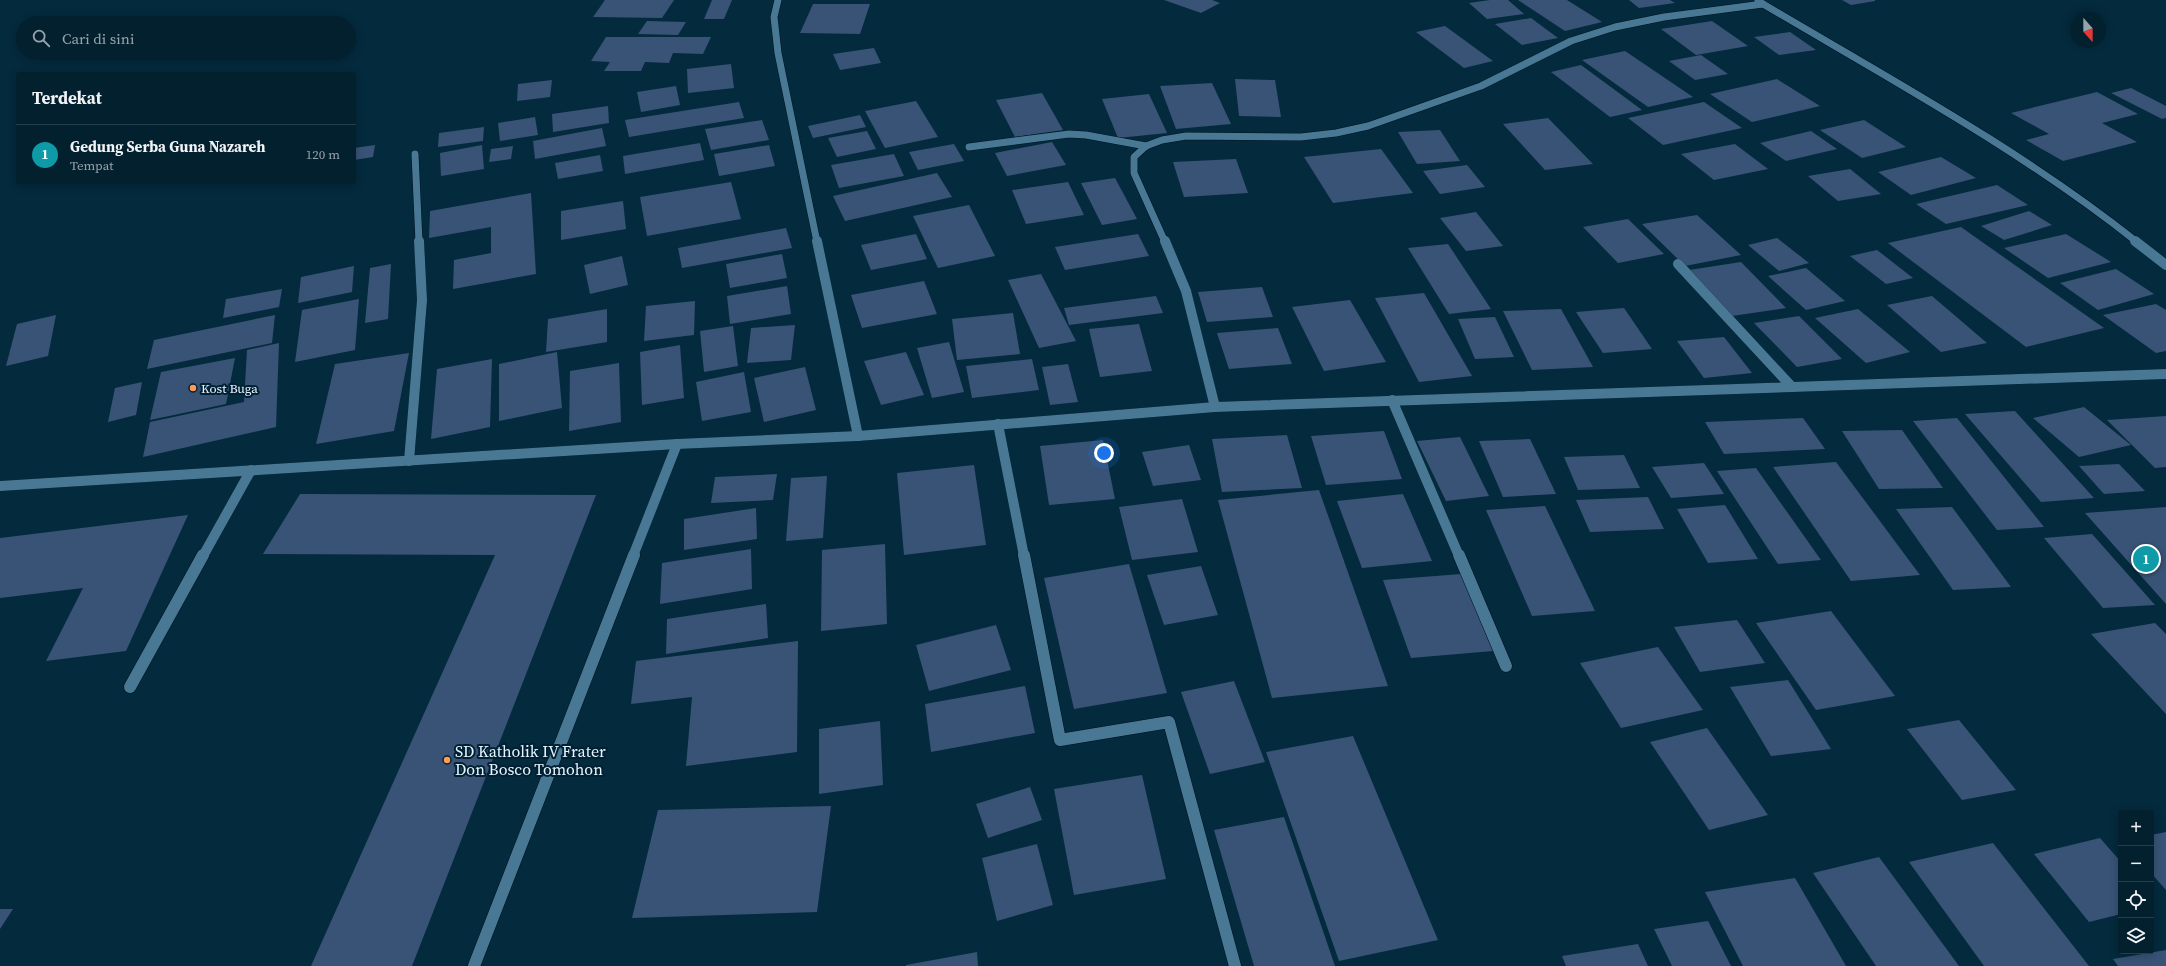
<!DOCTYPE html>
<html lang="id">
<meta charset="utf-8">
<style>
body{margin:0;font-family:"Source Serif 4",serif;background:#0d2836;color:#f1f3f6}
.controls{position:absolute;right:12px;bottom:12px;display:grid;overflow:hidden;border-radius:4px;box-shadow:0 2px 10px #0003}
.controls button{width:36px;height:36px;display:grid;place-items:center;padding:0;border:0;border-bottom:1px solid #243e4a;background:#03202e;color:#f1f3f6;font:20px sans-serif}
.compass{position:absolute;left:2070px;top:12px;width:36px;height:36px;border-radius:50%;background:#03202e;box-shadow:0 2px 10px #0003;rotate:159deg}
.you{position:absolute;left:1104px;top:453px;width:14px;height:14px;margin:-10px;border:3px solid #fff;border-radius:50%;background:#1a73e8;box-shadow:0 0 0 6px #1a73e833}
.badge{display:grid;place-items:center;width:26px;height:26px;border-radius:50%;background:#fd9d55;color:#fff;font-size:13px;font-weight:700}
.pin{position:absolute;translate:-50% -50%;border:2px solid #fff;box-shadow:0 1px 4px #0006}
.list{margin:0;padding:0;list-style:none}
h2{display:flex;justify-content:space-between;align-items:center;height:52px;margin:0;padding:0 16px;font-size:17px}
h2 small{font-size:13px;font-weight:400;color:#97a3aa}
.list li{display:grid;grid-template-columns:26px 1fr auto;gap:12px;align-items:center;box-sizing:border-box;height:60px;padding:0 16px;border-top:1px solid #243e4a}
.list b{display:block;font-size:15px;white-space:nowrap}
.list p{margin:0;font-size:13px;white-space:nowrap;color:#97a3aa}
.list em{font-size:13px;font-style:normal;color:#97a3aa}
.icon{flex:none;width:22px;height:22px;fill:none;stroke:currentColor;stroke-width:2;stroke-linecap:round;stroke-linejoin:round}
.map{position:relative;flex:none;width:2166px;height:966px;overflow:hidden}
.search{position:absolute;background:#03202e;box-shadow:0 2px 10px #0003;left:16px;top:16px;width:340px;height:44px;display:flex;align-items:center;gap:10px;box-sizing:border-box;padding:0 14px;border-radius:22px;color:#97a3aa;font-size:15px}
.panel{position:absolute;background:#03202e;box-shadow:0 2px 10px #0003;left:16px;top:72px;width:340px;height:112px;border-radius:4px}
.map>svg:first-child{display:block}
</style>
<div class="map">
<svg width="2166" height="966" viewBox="0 0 2166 966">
<rect width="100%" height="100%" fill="#042a3d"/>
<g fill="#385376">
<polygon points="605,0 674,0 662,18 593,17"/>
<polygon points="712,0 732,0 724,19 704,19"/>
<polygon points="1164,0 1212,0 1220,3 1201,13"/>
<polygon points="1490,0 1508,0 1524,14 1487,19 1469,3"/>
<polygon points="1518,0 1567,0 1602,22 1565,31"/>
<polygon points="1629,0 1670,0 1675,3 1639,8"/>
<polygon points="1842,0 1875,0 1875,1 1851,5"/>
<polygon points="813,4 870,4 860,34 800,33"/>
<polygon points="1531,18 1558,38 1522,45 1495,24"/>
<polygon points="647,21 686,22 678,35 638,34"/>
<polygon points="1712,21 1748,46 1696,55 1661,29"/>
<polygon points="1445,26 1493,61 1464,68 1416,32"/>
<polygon points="1790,32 1816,50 1779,55 1754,37"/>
<polygon points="606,37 711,37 703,54 673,53 669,63 645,62 641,71 604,71 610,62 591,61"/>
<polygon points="874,48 881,63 840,70 833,54"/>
<polygon points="1625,51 1693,97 1648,107 1582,60"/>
<polygon points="1701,55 1728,74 1695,80 1669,61"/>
<polygon points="731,64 734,88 688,93 687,69"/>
<polygon points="1581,65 1642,110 1610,117 1551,72"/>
<polygon points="1235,79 1275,80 1281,117 1239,116"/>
<polygon points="1777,79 1820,106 1752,122 1710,94"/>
<polygon points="552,80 550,97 517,101 518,84"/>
<polygon points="1212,83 1231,124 1176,129 1160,86"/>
<polygon points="676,86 680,105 641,112 637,92"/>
<polygon points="2131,88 2166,106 2166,118 2162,119 2111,93"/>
<polygon points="2097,92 2138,114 2102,123 2137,142 2063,161 2026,140 2049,134 2011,113"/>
<polygon points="1042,93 1063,130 1015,137 996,100"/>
<polygon points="1149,94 1167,133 1118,138 1102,99"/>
<polygon points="916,101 938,137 885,148 865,111"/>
<polygon points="739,102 744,118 629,137 625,120"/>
<polygon points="1704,102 1742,128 1663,145 1628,118"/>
<polygon points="608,106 609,123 553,132 552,114"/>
<polygon points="860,115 866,127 813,138 808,126"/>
<polygon points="535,117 538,135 500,141 498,123"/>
<polygon points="1548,118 1593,164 1545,170 1503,124"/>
<polygon points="762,120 769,140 711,150 705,129"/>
<polygon points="1864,120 1906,147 1862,158 1820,130"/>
<polygon points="484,127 483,141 438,147 439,133"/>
<polygon points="602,128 606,146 535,159 533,141"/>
<polygon points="1440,130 1460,161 1417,164 1398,132"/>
<polygon points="867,131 876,149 837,157 828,138"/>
<polygon points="1811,131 1837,149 1786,161 1760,143"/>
<polygon points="1052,142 1066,165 1007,176 995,153"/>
<polygon points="700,143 704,160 625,174 623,156"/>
<polygon points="954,144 964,161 918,170 909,152"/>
<polygon points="1735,144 1768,169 1714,180 1681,154"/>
<polygon points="375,145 373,157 354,160 354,148"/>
<polygon points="482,145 484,169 441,176 440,153"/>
<polygon points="769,145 775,166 719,176 714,154"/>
<polygon points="513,146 511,159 489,162 491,149"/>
<polygon points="1381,149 1413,193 1333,203 1304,157"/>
<polygon points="894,154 904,176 839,188 831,165"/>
<polygon points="600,155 603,171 558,179 555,163"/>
<polygon points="1941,157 1976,178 1911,195 1878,172"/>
<polygon points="1236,159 1248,193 1184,197 1173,162"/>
<polygon points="1467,165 1485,187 1440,194 1423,171"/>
<polygon points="1850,169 1881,194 1838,201 1808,176"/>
<polygon points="937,173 952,197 845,221 833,196"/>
<polygon points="1115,178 1137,219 1102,225 1081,183"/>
<polygon points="731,182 741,219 647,236 640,197"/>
<polygon points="1068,182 1084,215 1026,224 1012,190"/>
<polygon points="1997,185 2028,205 1946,224 1916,204"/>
<polygon points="531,193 536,274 453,289 454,260 491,253 491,227 429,238 430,211"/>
<polygon points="623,201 626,229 561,240 561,211"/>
<polygon points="969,205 995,256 938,268 913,216"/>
<polygon points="2029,211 2052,225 2004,240 1981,226"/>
<polygon points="1476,212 1503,246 1466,251 1440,218"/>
<polygon points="1697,215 1741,255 1685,266 1642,224"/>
<polygon points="1628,219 1664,254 1618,263 1583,227"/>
<polygon points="1961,227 2104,328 2026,347 1888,243"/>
<polygon points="786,228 792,248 682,268 678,248"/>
<polygon points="916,234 927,259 871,270 861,245"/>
<polygon points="1138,234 1149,256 1065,270 1055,247"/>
<polygon points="2066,234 2111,262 2048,278 2004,248"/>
<polygon points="1777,238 1809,263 1779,271 1748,245"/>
<polygon points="1448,244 1491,309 1449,314 1408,248"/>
<polygon points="1877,250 1913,278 1886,284 1850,256"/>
<polygon points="782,254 787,278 730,288 726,264"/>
<polygon points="622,256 628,285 590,294 584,265"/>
<polygon points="1741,262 1786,308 1732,316 1689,270"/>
<polygon points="391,264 388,319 365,323 370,268"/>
<polygon points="354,266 352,292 298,303 301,277"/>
<polygon points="1806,268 1845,301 1806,310 1768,276"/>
<polygon points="2116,269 2154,294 2098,310 2060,283"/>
<polygon points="1041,274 1076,341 1039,348 1008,280"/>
<polygon points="924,281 937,314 862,328 851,295"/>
<polygon points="787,286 791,314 730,324 727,296"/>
<polygon points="1262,287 1273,317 1207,322 1198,292"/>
<polygon points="282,289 279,307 223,318 226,299"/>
<polygon points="1424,293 1472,376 1419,382 1375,298"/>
<polygon points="1156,296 1163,313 1069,325 1064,308"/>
<polygon points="1932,296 1987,343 1941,352 1887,305"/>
<polygon points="359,299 355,350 295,362 302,310"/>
<polygon points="1350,300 1386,362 1324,371 1292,307"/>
<polygon points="695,301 694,335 644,341 646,306"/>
<polygon points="2156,304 2166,310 2166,351 2156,353 2103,315"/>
<polygon points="1624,308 1652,349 1603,353 1576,312"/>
<polygon points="607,309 607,342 546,352 548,319"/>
<polygon points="1561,309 1593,367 1532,370 1503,311"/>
<polygon points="1858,309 1910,352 1866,363 1815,318"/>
<polygon points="1013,313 1020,354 957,360 952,319"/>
<polygon points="56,315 48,356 6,366 17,324"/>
<polygon points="275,315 272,343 147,369 154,340"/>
<polygon points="1799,316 1842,359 1797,367 1754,323"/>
<polygon points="1495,317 1514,357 1475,359 1458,319"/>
<polygon points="1139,324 1152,371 1100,377 1089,329"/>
<polygon points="795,325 791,360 747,363 751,328"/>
<polygon points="733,326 738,366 704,372 700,331"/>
<polygon points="1278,328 1292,364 1229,369 1217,333"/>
<polygon points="1724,337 1752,373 1704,378 1677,341"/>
<polygon points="949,342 964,392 932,398 917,348"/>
<polygon points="279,343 276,427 143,457 150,422 244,402 247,350"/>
<polygon points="680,345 684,398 642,405 640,352"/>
<polygon points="557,352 562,408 499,421 499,364"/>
<polygon points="906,352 924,395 881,405 864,361"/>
<polygon points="409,353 394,431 316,444 335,364"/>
<polygon points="235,358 226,404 150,420 161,372"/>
<polygon points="492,359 490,427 431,439 437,369"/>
<polygon points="1032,359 1039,390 972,398 966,366"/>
<polygon points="619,363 621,422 569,431 570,371"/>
<polygon points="1068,364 1078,402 1050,405 1042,367"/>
<polygon points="805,367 816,410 764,422 754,378"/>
<polygon points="744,372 751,412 702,421 696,382"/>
<polygon points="142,382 136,415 108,422 115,388"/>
<polygon points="2084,407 2131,445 2079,457 2033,418"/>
<polygon points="2015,411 2094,498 2041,502 1965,414"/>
<polygon points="2166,416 2166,467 2155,468 2107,420"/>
<polygon points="1803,418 1825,449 1724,454 1705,422"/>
<polygon points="1957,418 2044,527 1997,530 1913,421"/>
<polygon points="1902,430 1943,488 1879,489 1842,431"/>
<polygon points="1384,431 1402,479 1326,485 1311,436"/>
<polygon points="1287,435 1302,488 1222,492 1212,439"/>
<polygon points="1460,437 1489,496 1446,501 1417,441"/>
<polygon points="1530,439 1556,494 1503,497 1479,441"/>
<polygon points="1103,440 1115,499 1049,505 1040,446"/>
<polygon points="1189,445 1201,480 1153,486 1142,452"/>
<polygon points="1624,455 1640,488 1578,490 1564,457"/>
<polygon points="1836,462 1920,575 1851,581 1773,467"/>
<polygon points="1704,463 1724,494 1671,498 1652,467"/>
<polygon points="2119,464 2145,491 2104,494 2079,466"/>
<polygon points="974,465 986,545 904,555 897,473"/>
<polygon points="1756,468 1821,560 1778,564 1717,471"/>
<polygon points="777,474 773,500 711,503 715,477"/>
<polygon points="827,476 823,538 786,541 791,478"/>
<polygon points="1319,490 1388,686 1272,698 1218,500"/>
<polygon points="300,494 596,495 412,966 311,966 495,555 263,554"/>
<polygon points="1403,494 1432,561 1362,568 1337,501"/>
<polygon points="1648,497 1664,529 1590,532 1576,500"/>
<polygon points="1182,499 1198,552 1132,560 1119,507"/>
<polygon points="1725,505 1758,559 1708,563 1677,509"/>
<polygon points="1545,506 1595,611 1532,616 1486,510"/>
<polygon points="1952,507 2011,587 1953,590 1896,509"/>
<polygon points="2166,507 2166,604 2085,513"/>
<polygon points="756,508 757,539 684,550 684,519"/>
<polygon points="188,515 126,651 46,661 83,588 0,598 0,538"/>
<polygon points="2092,534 2155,605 2103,608 2044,538"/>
<polygon points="885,544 887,624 821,631 822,550"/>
<polygon points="751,549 752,589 660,604 662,563"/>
<polygon points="1129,564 1167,693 1074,709 1044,578"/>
<polygon points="1201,566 1218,615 1164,625 1147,575"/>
<polygon points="1461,574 1493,651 1411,658 1383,580"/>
<polygon points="766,604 768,638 666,654 667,619"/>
<polygon points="1831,611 1895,696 1816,710 1756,623"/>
<polygon points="1737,620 1765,663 1700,672 1674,627"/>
<polygon points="2155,623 2166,634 2166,714 2091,634"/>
<polygon points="996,625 1011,670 929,691 916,645"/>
<polygon points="798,641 797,752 686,766 692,697 631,704 636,661"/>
<polygon points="1658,647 1703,710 1621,728 1580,663"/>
<polygon points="1788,680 1831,749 1771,756 1730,687"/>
<polygon points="1234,681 1265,762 1210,774 1181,692"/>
<polygon points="1025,686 1035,733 931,752 925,704"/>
<polygon points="1959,720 2016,790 1962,800 1907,729"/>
<polygon points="880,721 883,785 819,794 819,729"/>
<polygon points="1707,728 1768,815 1709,830 1650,742"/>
<polygon points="1353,736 1438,940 1339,961 1266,752"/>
<polygon points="1142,775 1166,879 1074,895 1054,789"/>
<polygon points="1030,787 1042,820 988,838 976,804"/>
<polygon points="831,806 817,912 632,918 658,810"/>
<polygon points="1284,817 1335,966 1254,966 1214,830"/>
<polygon points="2166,832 2166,890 2151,873 2151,835"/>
<polygon points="2100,838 2121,862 2121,914 2089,922 2034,854"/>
<polygon points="1993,843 2089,966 1984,966 1909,862"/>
<polygon points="1037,844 1053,905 997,921 982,858"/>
<polygon points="1879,857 1959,966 1876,966 1813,873"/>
<polygon points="1795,878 1846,966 1743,966 1705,892"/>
<polygon points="0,909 13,909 0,929"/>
<polygon points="1708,921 1731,966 1672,966 1654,929"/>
<polygon points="1638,944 1648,966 1566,966 1562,956"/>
<polygon points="2166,950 2166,966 2118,966 2113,959"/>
<polygon points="977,952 978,966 906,966 906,965"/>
</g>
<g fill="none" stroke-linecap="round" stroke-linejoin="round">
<g stroke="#00121f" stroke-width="8">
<g id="street-far2">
<polyline points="778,0 774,17 778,53 817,242"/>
<path d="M1758,1C1886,77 2020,149 2137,242"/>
<polyline points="969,147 1069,134 1086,135 1146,146"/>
<polyline points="415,154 419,242"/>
<polyline points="1165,242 1134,173 1134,157 1146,146 1162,140 1186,136 1301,137 1336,133 1368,126 1481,86 1571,41 1615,27 1664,17 1763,4"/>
</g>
</g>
<g stroke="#00121f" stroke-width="10">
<g id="street-far1">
<polyline points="817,241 858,436"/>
<polyline points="1165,241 1186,291 1215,407"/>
<polyline points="2135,241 2166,265"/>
<polyline points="1678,264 1792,387"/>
<polyline points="1392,400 1459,556"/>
<polyline points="998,424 1024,556"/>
<polyline points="409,461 422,300 419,241"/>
<polyline points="0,486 677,444 858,436 1215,407 2166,374"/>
<polyline points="203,556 251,470"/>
<polyline points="633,556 677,444"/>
</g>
</g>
<g stroke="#00121f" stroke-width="13">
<g id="street">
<polyline points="1024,555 1060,740 1169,722 1235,966"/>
<polyline points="1459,555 1506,666"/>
<polyline points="130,687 203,555"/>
<polyline points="474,966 634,555"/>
</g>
</g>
<use href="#street-far2" stroke="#497894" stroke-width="7"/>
<use href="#street-far1" stroke="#497894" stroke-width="10"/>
<use href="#street" stroke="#497894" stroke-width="12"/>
</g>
<g fill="#fd9d55" stroke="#002033" stroke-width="1.5">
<circle cx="193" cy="388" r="4"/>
<circle cx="447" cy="760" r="4"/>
</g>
<g text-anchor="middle" stroke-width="4" stroke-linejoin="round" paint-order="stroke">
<g font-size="13" fill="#e6f5ff" stroke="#002033" text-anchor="start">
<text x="201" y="393">Kost Buga</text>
</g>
<g font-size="16" fill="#e6f5ff" stroke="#002033" text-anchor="start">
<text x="455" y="757">SD Katholik IV Frater<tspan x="455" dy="18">Don Bosco Tomohon</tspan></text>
</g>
</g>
</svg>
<div class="controls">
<button>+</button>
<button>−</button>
<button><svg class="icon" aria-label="locate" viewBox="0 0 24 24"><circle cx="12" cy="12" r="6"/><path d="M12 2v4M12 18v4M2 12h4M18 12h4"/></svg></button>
<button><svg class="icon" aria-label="layers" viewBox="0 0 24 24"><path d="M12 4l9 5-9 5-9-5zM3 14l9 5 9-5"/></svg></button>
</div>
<svg class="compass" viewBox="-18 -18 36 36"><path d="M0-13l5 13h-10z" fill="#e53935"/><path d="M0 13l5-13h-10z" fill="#97a3aa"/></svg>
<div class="you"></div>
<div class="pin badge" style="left:2146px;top:559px;background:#0f9aa8">1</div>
<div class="search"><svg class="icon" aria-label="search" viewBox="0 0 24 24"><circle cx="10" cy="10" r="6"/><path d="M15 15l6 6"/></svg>Cari di sini</div>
<section class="panel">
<h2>Terdekat<small></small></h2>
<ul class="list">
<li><span class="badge" style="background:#0f9aa8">1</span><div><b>Gedung Serba Guna Nazareh</b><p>Tempat</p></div><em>120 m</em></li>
</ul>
</section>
</div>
